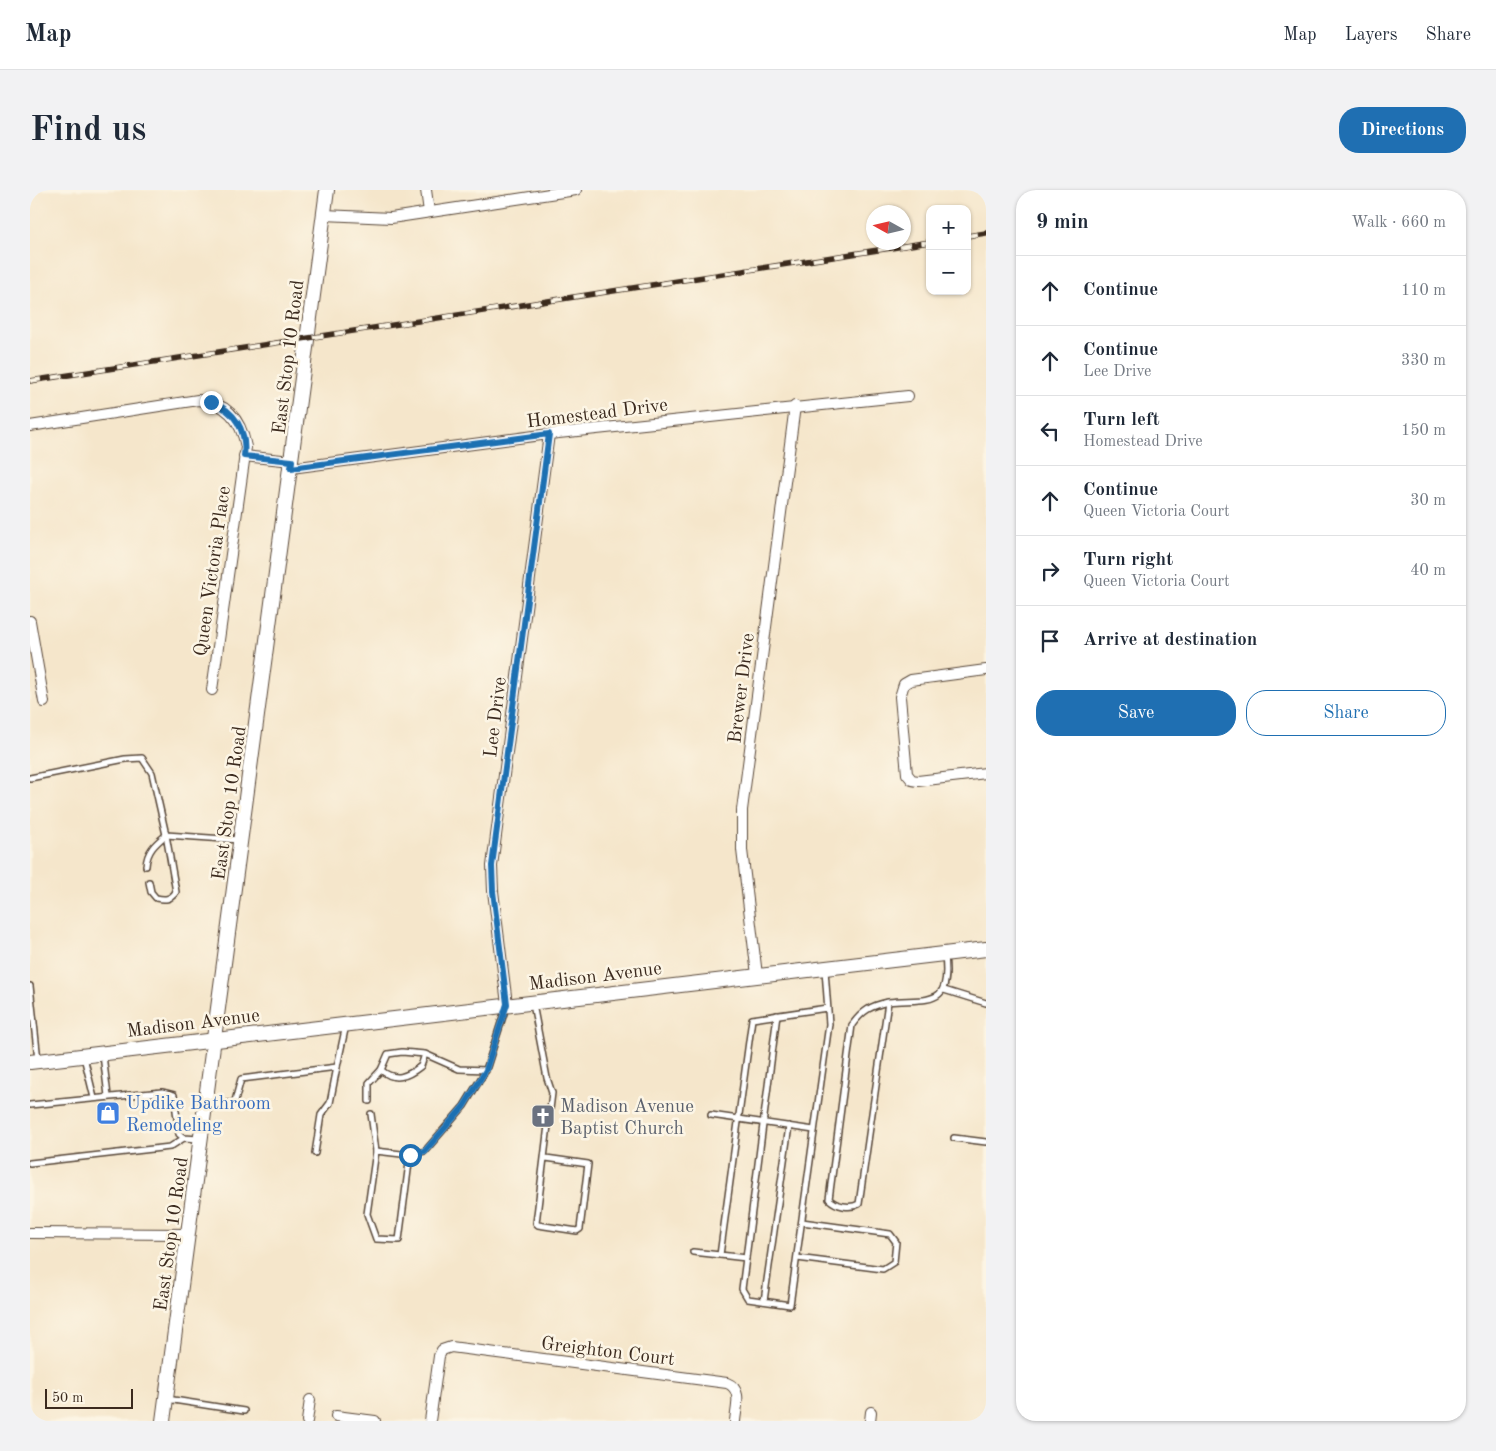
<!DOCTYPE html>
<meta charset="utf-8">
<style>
body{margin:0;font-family:"Old Standard TT",serif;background:#f2f2f3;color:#1f2937}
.controls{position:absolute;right:15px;top:15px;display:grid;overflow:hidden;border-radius:10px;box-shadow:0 1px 4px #0004}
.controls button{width:45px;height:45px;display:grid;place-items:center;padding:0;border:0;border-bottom:1px solid #e0e1e3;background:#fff;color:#1f2937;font:25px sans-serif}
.compass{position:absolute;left:836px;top:15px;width:45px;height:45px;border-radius:50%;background:#fff;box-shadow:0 1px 4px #0004;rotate:278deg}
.scale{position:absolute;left:15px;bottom:12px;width:88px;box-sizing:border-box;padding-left:5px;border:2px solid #3b2a1e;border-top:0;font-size:14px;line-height:18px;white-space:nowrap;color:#3b2a1e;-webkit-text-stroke:4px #fcf5e5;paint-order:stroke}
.stop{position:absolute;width:15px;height:15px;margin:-11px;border:4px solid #1f6fb2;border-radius:50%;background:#fff}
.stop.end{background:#1f6fb2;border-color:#fff;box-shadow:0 1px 5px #0008}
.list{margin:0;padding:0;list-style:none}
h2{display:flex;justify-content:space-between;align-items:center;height:65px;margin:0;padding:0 20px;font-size:21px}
h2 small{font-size:16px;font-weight:400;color:#747a83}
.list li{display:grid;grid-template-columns:32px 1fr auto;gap:15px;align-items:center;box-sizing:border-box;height:70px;padding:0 20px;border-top:1px solid #e0e1e3}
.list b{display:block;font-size:19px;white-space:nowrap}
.list p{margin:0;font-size:16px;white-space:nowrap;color:#747a83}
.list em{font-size:16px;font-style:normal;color:#747a83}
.actions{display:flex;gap:10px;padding:15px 20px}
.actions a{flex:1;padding:11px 0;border:1px solid #1f6fb2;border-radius:20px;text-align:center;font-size:18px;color:#1f6fb2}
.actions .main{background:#1f6fb2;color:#fff}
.icon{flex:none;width:28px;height:28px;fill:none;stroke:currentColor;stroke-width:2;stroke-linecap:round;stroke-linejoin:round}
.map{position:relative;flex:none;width:956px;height:1231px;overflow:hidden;border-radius:20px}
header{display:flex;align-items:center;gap:30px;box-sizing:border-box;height:70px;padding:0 25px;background:#fff;border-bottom:1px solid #e0e1e3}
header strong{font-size:24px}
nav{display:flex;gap:28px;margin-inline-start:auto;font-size:18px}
.intro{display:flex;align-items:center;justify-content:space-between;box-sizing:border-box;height:120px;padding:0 30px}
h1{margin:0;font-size:35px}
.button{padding:12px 22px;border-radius:20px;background:#1f6fb2;color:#fff;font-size:18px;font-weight:700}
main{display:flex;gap:30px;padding:0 30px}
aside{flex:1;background:#fff;border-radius:20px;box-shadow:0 1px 4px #0004}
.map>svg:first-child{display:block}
</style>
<header>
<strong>Map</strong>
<nav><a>Map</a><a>Layers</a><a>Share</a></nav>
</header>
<div class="intro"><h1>Find us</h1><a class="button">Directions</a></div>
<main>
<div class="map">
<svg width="956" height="1231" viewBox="0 0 956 1231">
<rect width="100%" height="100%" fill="#fcf5e5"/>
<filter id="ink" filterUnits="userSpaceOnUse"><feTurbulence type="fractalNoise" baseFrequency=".02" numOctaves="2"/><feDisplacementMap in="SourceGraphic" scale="10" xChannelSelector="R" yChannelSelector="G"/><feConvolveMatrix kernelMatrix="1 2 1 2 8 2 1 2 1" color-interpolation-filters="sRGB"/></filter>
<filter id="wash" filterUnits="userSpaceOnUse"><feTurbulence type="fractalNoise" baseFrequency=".0096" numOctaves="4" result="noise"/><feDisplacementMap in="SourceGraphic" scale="20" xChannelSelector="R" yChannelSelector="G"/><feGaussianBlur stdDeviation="1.12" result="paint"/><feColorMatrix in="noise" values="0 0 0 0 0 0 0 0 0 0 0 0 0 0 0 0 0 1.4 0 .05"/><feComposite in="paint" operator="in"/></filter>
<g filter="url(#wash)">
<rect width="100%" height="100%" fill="#f5e6cb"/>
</g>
<g filter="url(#ink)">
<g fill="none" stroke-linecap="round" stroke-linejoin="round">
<g stroke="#574638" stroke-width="8">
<g id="lane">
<polyline points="0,588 95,569 112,568 122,583 136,645 209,650"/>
<path d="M116,676C117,661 125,654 136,645L146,702C140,710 135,710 126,708L121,702L119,692"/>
<polyline points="795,780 799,834 760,1115 718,1109 712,1099 716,1068 690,1065 722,829 797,818"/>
<polyline points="0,796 8,870"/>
<polyline points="914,800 956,813"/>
<path d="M858,812C841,816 833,820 822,835L799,1009C806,1016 820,1019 829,1014L858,812C900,808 921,818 915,766"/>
<polyline points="503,814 517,888 522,903 506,1033 508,1035 547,1041 550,1039 558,974 516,968"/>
<path d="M395,864L391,876C377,887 365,892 351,880L358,864L372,862L395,864L429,879L456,880"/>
<polyline points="73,865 78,906"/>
<polyline points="54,867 64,908"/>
<polyline points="339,911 339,893 351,880"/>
<polyline points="0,915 132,902 144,905 149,944 154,948 169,949"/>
<polyline points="177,915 201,913 205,911 211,889 307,877 316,835"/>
<polyline points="341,924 346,961"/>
<polyline points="681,925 784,940"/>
<polyline points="924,948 956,952"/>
<polyline points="285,963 291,925 300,913 307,877"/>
<polyline points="380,965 346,961 337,1024 346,1049 369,1050 380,965 395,961 434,916 456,880 476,817"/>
<polyline points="0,973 140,957 154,948"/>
<polyline points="663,1062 690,1065"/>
<polyline points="716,1068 747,825"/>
<polyline points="767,1068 853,1079 864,1072 866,1052 860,1044 772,1032"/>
<polyline points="734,1111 759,936"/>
<polyline points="137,1209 214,1221"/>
</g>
</g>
<g stroke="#574638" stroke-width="12">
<g id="street">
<polyline points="396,0 399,22"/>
<polyline points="294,25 361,28 546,0"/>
<path d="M0,236L168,210C196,212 211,229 216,257L182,500"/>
<polyline points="214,266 262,271"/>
<polyline points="261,278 519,244 878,206"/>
<polyline points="0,431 14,512"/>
<polyline points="956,480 881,490 874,494 870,507 877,584 882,590 888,591 956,583"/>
<polyline points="727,785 712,660 712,620 765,216"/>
<polyline points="477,814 463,701 462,676 519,244"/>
<polyline points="0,1043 159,1044"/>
<polyline points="306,1226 345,1231"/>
<polyline points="277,1231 280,1210"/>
<path d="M400,1231L409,1166L412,1160L421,1157L697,1193C713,1199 706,1218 705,1231"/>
<polyline points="840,1231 841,1222"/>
</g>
</g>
<g stroke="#574638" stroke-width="16">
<g id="secondary">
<polyline points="0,872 956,759"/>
<polyline points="133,1231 297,0"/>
</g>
</g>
<use href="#lane" stroke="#fff" stroke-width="5"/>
<use href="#street" stroke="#fff" stroke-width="10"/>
<use href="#secondary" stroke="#fff" stroke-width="14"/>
<g stroke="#3b2a1e" stroke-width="5.5">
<g id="rail">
<polyline points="937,46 956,43"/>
<polyline points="0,191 900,52"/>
</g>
</g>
<use href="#rail" stroke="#fcf5e5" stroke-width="4" stroke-dasharray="11" stroke-linecap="butt"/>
</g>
</g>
<g fill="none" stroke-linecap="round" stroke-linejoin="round" filter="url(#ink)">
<path stroke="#1f6fb2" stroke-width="6" d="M181,212C205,220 217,241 214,266L262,271L261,278L519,244L462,676L463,701L477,814L456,880L434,916L395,961L380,965"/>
</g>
<defs>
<g id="shop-square" transform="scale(1.25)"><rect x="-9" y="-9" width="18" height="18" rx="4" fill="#3f7fe0" stroke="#fcf5e5"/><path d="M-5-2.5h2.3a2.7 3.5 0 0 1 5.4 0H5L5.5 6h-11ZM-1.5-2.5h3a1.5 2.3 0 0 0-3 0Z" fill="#fff"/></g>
<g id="church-square" transform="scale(1.25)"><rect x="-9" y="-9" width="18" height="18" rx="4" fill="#6b7280" stroke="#fcf5e5"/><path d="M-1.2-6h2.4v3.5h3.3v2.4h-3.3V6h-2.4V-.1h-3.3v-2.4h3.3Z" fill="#fff"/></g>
</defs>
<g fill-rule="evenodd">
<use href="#shop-square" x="78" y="923"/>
<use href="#church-square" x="513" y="926"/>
</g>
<g text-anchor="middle" stroke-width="5" stroke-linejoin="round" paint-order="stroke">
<g font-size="19" fill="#3b2a1e" stroke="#fcf5e5">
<text transform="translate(257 167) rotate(-83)" y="7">East Stop 10 Road</text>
<text transform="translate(567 222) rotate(-7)" y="7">Homestead Drive</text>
<text transform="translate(181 381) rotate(-82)" y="7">Queen Victoria Place</text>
<text transform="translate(710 498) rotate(-83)" y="7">Brewer Drive</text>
<text transform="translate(464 527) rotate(-83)" y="7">Lee Drive</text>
<text transform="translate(198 613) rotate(-82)" y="7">East Stop 10 Road</text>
<text transform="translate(565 785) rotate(-7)" y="7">Madison Avenue</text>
<text transform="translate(163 832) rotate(-7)" y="7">Madison Avenue</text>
<text transform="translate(140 1044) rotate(-82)" y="7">East Stop 10 Road</text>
<text transform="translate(578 1160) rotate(7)" y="7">Greighton Court</text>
</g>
<g font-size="19" fill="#366cbe" stroke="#fcf5e5" text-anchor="start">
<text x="96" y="919">Updike Bathroom<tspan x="96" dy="22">Remodeling</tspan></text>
</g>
<g font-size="19" fill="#5b616d" stroke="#fcf5e5" text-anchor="start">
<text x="530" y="922">Madison Avenue<tspan x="530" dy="22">Baptist Church</tspan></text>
</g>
</g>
</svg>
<div class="controls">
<button>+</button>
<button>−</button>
</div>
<svg class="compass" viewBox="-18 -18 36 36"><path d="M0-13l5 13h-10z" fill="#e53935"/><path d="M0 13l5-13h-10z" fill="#747a83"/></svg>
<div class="scale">50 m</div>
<div class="stop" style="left:380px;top:965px"></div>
<div class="stop end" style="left:181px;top:212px"></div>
</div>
<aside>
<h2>9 min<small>Walk · 660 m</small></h2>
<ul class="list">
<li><svg class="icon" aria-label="ahead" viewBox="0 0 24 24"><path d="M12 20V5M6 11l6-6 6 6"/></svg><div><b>Continue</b></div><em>110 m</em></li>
<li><svg class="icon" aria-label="ahead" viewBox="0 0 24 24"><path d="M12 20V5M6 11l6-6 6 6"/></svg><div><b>Continue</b><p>Lee Drive</p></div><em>330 m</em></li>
<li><svg class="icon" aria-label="left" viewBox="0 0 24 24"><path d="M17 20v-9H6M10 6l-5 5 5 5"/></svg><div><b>Turn left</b><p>Homestead Drive</p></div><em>150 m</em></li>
<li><svg class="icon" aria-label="ahead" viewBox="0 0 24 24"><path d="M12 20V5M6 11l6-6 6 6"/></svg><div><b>Continue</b><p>Queen Victoria Court</p></div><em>30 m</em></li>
<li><svg class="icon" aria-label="right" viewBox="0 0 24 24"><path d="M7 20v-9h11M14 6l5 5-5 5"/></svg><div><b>Turn right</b><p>Queen Victoria Court</p></div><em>40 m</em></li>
<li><svg class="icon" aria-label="arrive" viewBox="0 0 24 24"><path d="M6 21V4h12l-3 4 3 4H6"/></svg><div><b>Arrive at destination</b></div></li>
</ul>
<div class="actions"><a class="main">Save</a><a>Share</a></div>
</aside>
</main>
